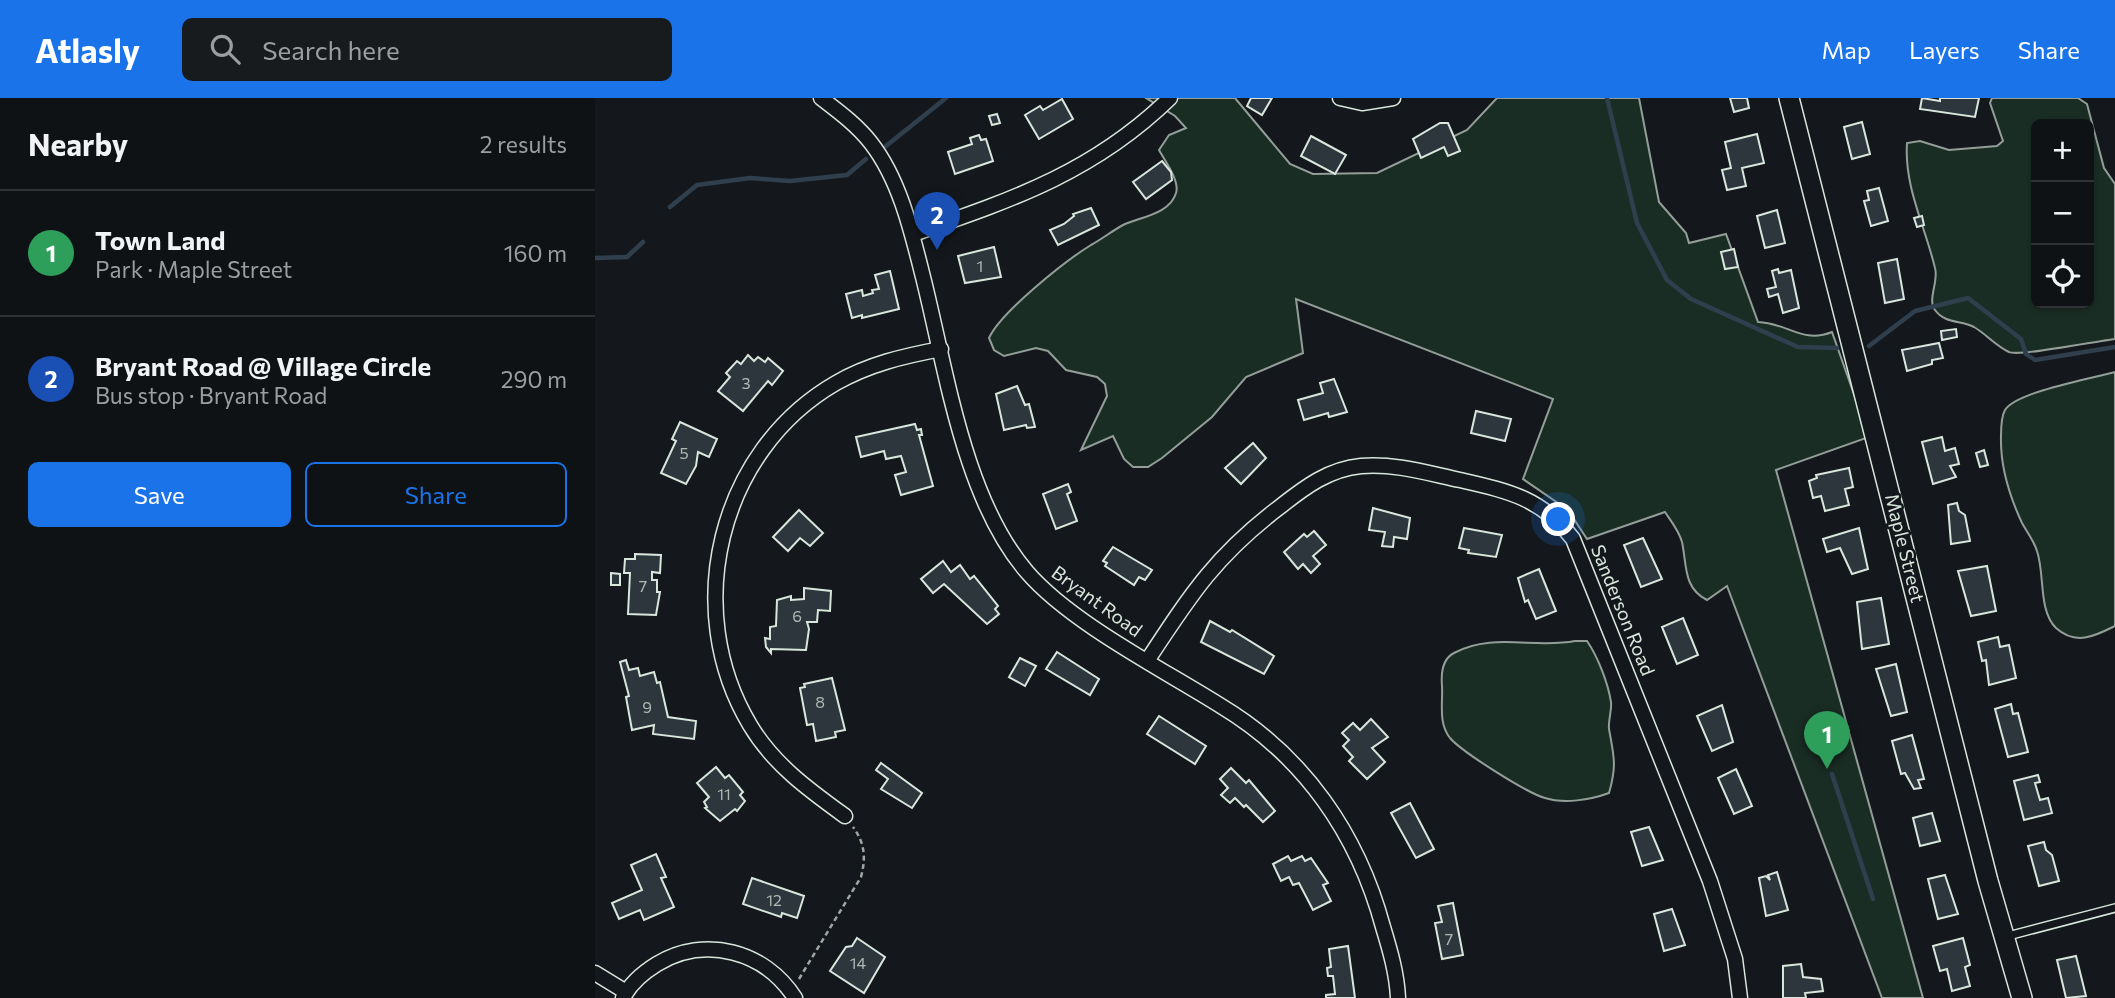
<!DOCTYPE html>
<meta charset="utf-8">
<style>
body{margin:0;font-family:Commissioner,sans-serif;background:#181b1e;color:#f1f3f6}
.controls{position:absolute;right:21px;top:21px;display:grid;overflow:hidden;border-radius:10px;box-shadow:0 2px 5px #0004}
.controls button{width:63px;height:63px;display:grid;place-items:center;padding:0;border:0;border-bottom:2px solid #2f3234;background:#0f1215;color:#f1f3f6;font:35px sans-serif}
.you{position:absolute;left:964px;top:422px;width:24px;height:24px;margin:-18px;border:5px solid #fff;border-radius:50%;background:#1a73e8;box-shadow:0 0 0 10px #1a73e833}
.badge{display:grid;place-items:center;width:46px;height:46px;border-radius:50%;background:#1a73e8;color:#fff;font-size:23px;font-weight:700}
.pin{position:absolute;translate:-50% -58px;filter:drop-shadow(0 2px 4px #0008)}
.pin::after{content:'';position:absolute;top:37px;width:24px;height:21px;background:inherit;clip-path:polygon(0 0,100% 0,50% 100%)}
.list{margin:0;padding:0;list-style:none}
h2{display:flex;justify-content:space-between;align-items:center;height:91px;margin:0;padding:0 28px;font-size:30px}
h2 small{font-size:23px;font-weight:400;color:#9b9ea0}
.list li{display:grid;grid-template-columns:46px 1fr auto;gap:21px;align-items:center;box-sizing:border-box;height:126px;padding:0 28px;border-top:2px solid #2f3234}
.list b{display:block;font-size:26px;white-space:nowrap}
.list p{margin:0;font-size:23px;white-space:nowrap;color:#9b9ea0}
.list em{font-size:23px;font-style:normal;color:#9b9ea0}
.actions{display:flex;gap:14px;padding:21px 28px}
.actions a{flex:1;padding:16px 0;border:2px solid #1a73e8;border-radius:10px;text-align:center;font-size:24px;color:#1a73e8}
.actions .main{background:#1a73e8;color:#fff}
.icon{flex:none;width:38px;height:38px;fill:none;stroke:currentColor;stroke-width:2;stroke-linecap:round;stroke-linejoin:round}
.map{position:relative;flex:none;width:1520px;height:900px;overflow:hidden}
header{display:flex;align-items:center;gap:42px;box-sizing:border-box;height:98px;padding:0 35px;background:#1a73e8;color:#fff}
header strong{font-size:33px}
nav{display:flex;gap:38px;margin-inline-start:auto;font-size:24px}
.search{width:490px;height:63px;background:#181b1e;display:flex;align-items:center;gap:18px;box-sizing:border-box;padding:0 24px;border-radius:10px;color:#9b9ea0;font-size:26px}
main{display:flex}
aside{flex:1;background:#0f1215}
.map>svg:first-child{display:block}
</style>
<header>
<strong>Atlasly</strong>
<div class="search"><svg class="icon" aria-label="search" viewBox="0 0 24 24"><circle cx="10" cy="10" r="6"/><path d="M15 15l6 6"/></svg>Search here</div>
<nav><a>Map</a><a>Layers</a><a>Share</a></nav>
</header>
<main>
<aside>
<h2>Nearby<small>2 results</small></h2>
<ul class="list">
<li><span class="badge" style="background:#2e9e5b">1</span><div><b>Town Land</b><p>Park · Maple Street</p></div><em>160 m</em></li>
<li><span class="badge" style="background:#1a4fb4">2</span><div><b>Bryant Road @ Village Circle</b><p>Bus stop · Bryant Road</p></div><em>290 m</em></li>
</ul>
<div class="actions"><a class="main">Save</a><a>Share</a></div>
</aside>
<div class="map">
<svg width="1520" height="900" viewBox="0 0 1520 900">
<rect width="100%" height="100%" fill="#14181c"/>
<g fill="#1a2d24" stroke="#939e99" stroke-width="2" fill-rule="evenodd">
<path d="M551,0H640L695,66L718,76L782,75L872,32L902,0H1044L1064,104L1091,135L1094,145L1131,136L1163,224C1193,225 1207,246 1237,234L1274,339L1181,372L1328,900H1287L1132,488L1112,502C1088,490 1092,467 1087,444C1084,433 1076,423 1070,414L992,441L973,412L928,381L958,301L701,201L708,255L651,279L617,319L567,360L553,369H538L529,361L518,338L486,352L512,298L510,286L502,279L471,272L453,253L441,250L409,258L399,252L394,240C406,214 470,163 496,147C507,141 517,133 528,127C545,119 575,116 581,95C585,83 570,63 564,52L574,37L591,30L580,18Z"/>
<path d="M1397,0H1483L1492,6L1509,70L1520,86V241C1502,243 1423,259 1414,254C1401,248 1391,236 1379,229C1366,222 1350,226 1340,212C1332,202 1344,183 1340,170C1330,128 1309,89 1312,45L1325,43L1354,52L1402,48L1408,43L1395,5ZM1441,26H1494V205H1441Z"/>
<path d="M1520,274V528C1500,538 1481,548 1461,530C1443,512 1450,476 1442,453C1439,443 1432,434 1427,425C1414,397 1405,369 1406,338C1406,329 1406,319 1410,312C1421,294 1498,280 1520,274Z"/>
<path d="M980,543H992C1003,559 1013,585 1016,604C1017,613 1013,622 1014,631C1019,659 1022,667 1014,695C995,702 969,706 950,700C932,695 867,654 855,640C843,625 848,605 847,588C846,576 847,561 859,555C897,534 940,551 980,543Z"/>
</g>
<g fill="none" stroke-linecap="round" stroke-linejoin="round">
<g stroke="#2f3f4d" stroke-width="4.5">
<polyline points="1012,0 1042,125 1072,182 1096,201 1203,249 1242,250"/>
<polyline points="291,48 351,0"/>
<polyline points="75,109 102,87 155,80 195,83 252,77 271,61"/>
<polyline points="0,160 32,159 48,144"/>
<polyline points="1274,248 1320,213 1373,200 1426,241 1431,256 1440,262 1520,249"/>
<polyline points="1237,676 1278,801"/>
</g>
</g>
<g fill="#2c363c" stroke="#d8e6dc" stroke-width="2">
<polygon points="656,0 677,0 667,17 652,8"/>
<polygon points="1135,0 1152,0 1154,10 1139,14"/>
<polygon points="1327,0 1345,3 1345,0 1384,0 1380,19 1325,11"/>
<polygon points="467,1 478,21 444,41 430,17 445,8 448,12"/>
<polygon points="402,16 405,25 397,27 394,18"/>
<polygon points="1267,24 1275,56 1257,61 1249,29"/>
<polygon points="845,25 853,25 865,53 853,58 849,49 826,60 818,41"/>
<polygon points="1162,36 1169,65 1147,70 1151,88 1132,92 1127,72 1136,70 1130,44"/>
<polygon points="384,37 386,42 391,41 398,63 360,76 353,54 377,46 375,40"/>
<polygon points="716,38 751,57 740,76 706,58"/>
<polygon points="567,63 576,74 577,82 551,101 538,84"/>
<polygon points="1284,90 1293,123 1276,128 1269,103 1274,102 1272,93"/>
<polygon points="496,110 504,127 463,147 455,132 469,126 479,118 478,116"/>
<polygon points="1182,112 1190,145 1170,150 1162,118"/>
<polygon points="1327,118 1329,127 1322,129 1319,120"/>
<polygon points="399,149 406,179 370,185 363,158"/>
<polygon points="1139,151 1143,169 1130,171 1126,154"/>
<polygon points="1302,161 1309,201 1290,205 1283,165"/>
<polygon points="1183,171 1184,175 1196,172 1204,210 1188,215 1183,196 1174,199 1172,191 1181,189 1177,173"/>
<polygon points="295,173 304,211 267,220 267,217 257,220 251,196 267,192 268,198 278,195 277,192 284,191 280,177"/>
<polygon points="1361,231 1362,239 1347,242 1346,233"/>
<polygon points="1344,245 1348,260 1337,262 1337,266 1312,273 1307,252"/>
<polygon points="153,257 159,263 163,259 170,264 173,260 188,273 177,287 173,283 148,313 123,293 135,279 131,275 142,263 146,266"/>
<polygon points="739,281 752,314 734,319 733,315 709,322 703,302 728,295 725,285"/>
<polygon points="422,288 430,307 434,306 440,329 432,330 431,327 409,332 401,296"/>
<polygon points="881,313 916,321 910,343 876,335"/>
<polygon points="85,324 122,341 114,359 103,354 101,368 91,386 66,375 81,343 77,341"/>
<polygon points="320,326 322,332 326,331 327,337 324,337 338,388 306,397 300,377 311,374 306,358 291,361 289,353 266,359 261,339"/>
<polygon points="1347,339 1350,353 1360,350 1364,366 1355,368 1361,379 1338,386 1327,344"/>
<polygon points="658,345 671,360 646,386 630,370"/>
<polygon points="1389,352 1393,367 1385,369 1381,355"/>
<polygon points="1254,370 1258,389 1250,391 1254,407 1230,413 1226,398 1218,400 1214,383 1222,380 1221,377"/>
<polygon points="473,386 476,394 472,396 482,423 461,431 448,396"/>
<polygon points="1362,405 1364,413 1370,417 1375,443 1356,446 1353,407"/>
<polygon points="778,410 815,420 812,441 799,439 798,449 787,448 790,434 774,432"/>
<polygon points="204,412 228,435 215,448 205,440 193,453 178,439"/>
<polygon points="869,430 907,437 901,459 873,455 874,452 864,450"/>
<polygon points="1264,430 1273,471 1257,476 1245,450 1232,454 1228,441"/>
<polygon points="719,433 731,447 718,458 725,466 716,475 708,466 703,471 689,454 709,436 712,439"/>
<polygon points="1048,440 1067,481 1046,489 1029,447"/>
<polygon points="518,449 557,472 550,482 544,479 539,487 510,468 512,465 508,463"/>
<polygon points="40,456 66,457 65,475 57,474 57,482 62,482 62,494 65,494 61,517 33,516 35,475 29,475 30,461 40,461"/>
<polygon points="348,463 356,474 365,467 375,481 379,478 403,508 400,511 404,516 392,526 349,486 338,495 326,481"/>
<polygon points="1392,468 1401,513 1376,518 1363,473"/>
<polygon points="944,471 961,513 941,521 933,502 930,504 923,480"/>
<polygon points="16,475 25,476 25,487 16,487"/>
<polygon points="209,490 236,493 235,513 223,512 222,524 212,524 214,531 211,552 176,551 176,555 171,549 170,540 175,541 175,529 181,528 182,502 196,498 196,502 209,501"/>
<polygon points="1286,500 1294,546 1267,551 1262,504"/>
<polygon points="1088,520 1103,557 1082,566 1067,529"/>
<polygon points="615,523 635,534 637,532 679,558 669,576 606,544"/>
<polygon points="1403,539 1405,549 1414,547 1421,580 1394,587 1391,562 1387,563 1383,544"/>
<polygon points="462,554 504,581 495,597 451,571"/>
<polygon points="425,560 441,568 430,588 414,579"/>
<polygon points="31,562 34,572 43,570 45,578 59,574 62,585 65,584 73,619 101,623 99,641 58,636 59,627 37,632 31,599 34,598 25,564"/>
<polygon points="1301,566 1312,614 1296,618 1281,571"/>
<polygon points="237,580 250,632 240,634 241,639 221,643 218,626 212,627 205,590 210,589 209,586"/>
<polygon points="1416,606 1418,616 1423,615 1433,654 1413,659 1400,611"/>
<polygon points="1127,607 1138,644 1117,653 1102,618"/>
<polygon points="564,618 611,648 600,666 552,636"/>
<polygon points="776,621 793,639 777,650 790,664 772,681 754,663 758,659 748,648 754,642 747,635 758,625 765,632"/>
<polygon points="1317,637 1329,681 1323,682 1326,690 1319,691 1310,675 1306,676 1297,643"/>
<polygon points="286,665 327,695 317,710 286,691 293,681 281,672"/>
<polygon points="121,669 130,680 134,677 148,694 145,697 150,703 142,713 140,711 125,723 110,710 112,709 109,704 114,699 102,685"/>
<polygon points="636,670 651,685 654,682 680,713 668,724 651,707 649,709 640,700 635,705 626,697 633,690 625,681"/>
<polygon points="1141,671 1157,708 1139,716 1123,680"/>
<polygon points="1443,677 1445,684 1440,685 1445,702 1453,700 1457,715 1429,722 1419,683"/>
<polygon points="815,705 839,751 821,760 796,715"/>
<polygon points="1337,715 1345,743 1325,748 1318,720"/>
<polygon points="1054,729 1068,762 1047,768 1036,734"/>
<polygon points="1449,744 1451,752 1457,757 1464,783 1444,788 1433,748"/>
<polygon points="61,756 71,779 66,780 79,809 49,822 45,812 24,821 17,805 47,792 36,767"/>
<polygon points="693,758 696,763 707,758 710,763 716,760 733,785 728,787 736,803 718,812 704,785 698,787 694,779 686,783 678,766"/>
<polygon points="1182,774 1193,812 1171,818 1164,780 1171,778 1175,782 1173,777"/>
<polygon points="1350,777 1363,816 1343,821 1333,781"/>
<polygon points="157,780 209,798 202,820 187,815 186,819 148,806"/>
<polygon points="858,805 868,857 847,861 840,825 847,824 843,808"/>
<polygon points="1077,811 1090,847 1069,853 1059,816"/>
<polygon points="262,840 290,859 269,895 235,873 251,849 257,848"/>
<polygon points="1368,840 1375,867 1370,869 1375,888 1357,893 1352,871 1345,873 1338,848"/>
<polygon points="753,848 760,900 731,900 731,897 740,896 738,878 733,878 732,870 736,869 734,851"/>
<polygon points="1481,858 1491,898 1471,900 1462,862"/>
<polygon points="1206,866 1208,879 1226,881 1228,893 1210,895 1211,900 1188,900 1188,868"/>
</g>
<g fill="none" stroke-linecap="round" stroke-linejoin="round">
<g stroke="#d8e6dc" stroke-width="10">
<polyline id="service" points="1413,838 1520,810"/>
</g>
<g stroke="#d8e6dc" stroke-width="17">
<g id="minor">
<path d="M226,0C243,13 262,27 276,45C304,81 316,131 327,175C351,269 368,400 432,474C476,525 569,572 626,608C709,658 763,736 788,829C795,852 802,876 803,900"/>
<polyline points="745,0 767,5 798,0"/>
<path d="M318,136C416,102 498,75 575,0"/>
<path d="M552,563C596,496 621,457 686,408C710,389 734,371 766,368C799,365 832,375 865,382C913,393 947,400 978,441L1115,783L1140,861L1145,900"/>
<path d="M250,718C214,692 178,666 155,627C86,512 123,353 241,285C274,266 309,258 346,251"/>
<polyline points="0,875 31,894"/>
<path d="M28,900C35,886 49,874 62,866C110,837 170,853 200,900"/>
</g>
</g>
<g stroke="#d8e6dc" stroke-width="22">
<polyline id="secondary" points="1194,0 1393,783 1427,900"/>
</g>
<path stroke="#9da8a2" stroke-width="2.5" stroke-dasharray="5 3.5" stroke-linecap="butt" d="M204,881L266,779C271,760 270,745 258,729"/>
<use href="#service" stroke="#14181c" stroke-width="7"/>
<use href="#minor" stroke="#14181c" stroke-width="14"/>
<use href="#secondary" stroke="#14181c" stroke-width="19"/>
</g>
<g text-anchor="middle" stroke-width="5" stroke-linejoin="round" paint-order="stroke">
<g font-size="16" fill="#adbab4">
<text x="385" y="174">1</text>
<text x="151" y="291">3</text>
<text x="89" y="361">5</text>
<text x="48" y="494">7</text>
<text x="202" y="524">6</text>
<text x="225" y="610">8</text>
<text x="52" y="615">9</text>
<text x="129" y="702">11</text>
<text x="179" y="808">12</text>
<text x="854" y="847">7</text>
<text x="263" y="871">14</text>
</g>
<g font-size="19" fill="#d8e6dc" stroke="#14181c">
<text transform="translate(1310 450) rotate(76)" y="7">Maple Street</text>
<text transform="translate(502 503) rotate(36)" y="7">Bryant Road</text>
<text transform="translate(1028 512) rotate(68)" y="7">Sanderson Road</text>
</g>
</g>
</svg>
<div class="controls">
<button>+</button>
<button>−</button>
<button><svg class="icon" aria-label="locate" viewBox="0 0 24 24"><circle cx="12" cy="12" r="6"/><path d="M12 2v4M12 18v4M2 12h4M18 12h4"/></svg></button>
</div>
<div class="you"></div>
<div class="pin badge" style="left:1232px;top:671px;background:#2e9e5b">1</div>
<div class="pin badge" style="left:342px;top:152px;background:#1a4fb4">2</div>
</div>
</main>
